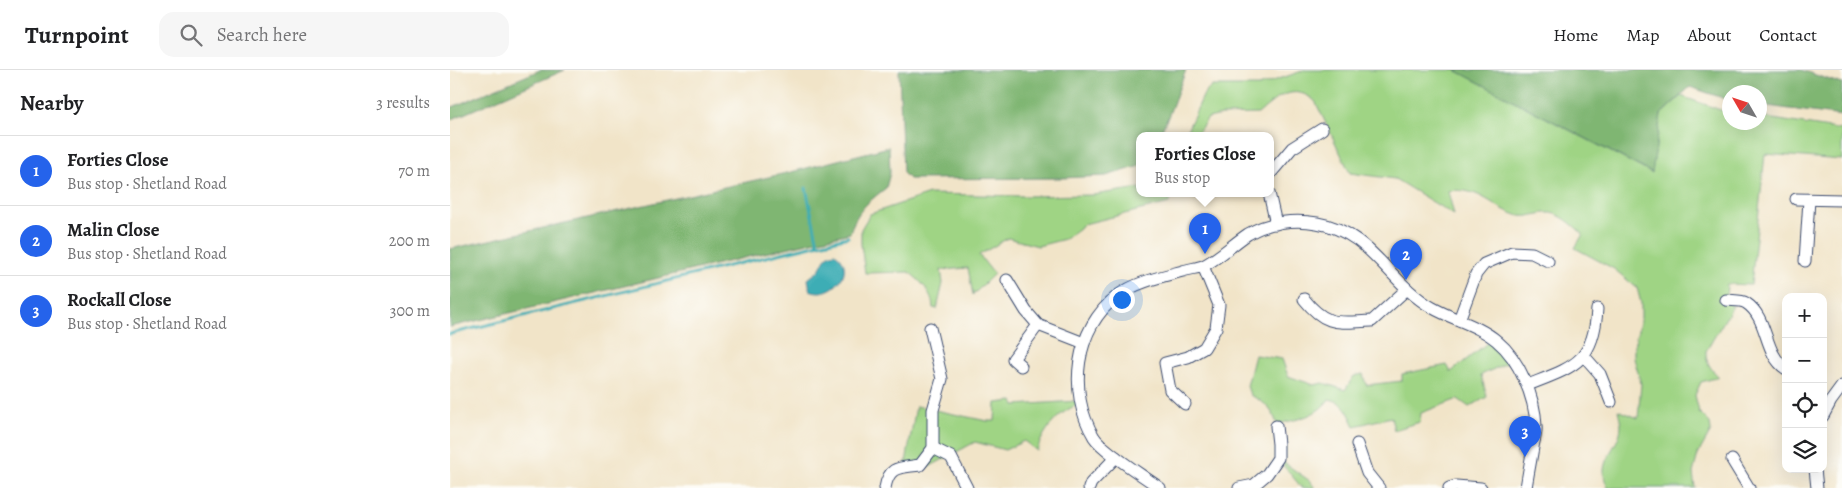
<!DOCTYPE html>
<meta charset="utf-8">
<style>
body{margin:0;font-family:Alegreya,serif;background:#f6f6f6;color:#202124}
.controls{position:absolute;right:15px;bottom:15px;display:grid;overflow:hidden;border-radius:10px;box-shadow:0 5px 20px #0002}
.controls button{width:45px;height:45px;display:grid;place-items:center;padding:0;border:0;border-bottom:1px solid #e0e0e0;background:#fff;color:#202124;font:25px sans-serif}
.compass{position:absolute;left:1272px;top:15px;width:45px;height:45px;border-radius:50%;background:#fff;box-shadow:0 5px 20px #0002;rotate:309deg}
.you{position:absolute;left:671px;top:229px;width:18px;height:18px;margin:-12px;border:4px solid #fff;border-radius:50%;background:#1a73e8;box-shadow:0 0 0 8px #1a73e833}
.badge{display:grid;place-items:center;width:32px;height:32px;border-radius:50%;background:#2563eb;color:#fff;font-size:16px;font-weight:700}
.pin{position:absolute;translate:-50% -41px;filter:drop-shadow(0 1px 2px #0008)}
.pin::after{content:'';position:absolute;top:26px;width:18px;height:15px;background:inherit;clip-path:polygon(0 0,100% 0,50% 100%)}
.popup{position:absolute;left:686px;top:62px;width:138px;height:65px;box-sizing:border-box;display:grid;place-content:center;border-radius:10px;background:#fff;filter:drop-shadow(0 1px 4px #0005);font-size:16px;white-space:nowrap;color:#757577}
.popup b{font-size:19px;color:#202124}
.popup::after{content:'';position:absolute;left:50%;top:100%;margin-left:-10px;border:10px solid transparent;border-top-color:#fff}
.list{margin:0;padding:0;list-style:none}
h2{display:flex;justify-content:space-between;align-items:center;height:65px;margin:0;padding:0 20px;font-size:21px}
h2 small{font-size:16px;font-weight:400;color:#757577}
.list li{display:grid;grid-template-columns:32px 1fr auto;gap:15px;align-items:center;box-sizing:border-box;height:70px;padding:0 20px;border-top:1px solid #e0e0e0}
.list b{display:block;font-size:19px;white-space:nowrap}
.list p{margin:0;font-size:16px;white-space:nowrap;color:#757577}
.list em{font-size:16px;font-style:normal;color:#757577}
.icon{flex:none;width:28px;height:28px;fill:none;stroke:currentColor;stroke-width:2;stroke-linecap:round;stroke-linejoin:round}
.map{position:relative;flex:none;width:1392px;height:418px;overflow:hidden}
header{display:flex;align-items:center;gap:30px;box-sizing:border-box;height:70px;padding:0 25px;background:#fff;border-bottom:1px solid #e0e0e0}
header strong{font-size:24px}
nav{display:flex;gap:28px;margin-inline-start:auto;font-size:18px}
.search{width:350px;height:45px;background:#f6f6f6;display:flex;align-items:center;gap:12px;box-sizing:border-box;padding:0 18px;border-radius:15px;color:#757577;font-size:19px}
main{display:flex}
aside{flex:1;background:#fff}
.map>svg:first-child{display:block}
</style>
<header>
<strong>Turnpoint</strong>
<div class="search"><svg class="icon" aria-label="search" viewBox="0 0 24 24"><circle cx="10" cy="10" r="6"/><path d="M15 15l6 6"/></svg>Search here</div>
<nav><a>Home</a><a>Map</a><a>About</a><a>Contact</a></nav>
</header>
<main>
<aside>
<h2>Nearby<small>3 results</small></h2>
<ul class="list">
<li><span class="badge">1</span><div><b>Forties Close</b><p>Bus stop · Shetland Road</p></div><em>70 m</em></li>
<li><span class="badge">2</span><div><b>Malin Close</b><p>Bus stop · Shetland Road</p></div><em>200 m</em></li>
<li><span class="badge">3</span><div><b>Rockall Close</b><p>Bus stop · Shetland Road</p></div><em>300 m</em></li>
</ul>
</aside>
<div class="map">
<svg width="1392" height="418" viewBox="0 0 1392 418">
<rect width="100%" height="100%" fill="#fdfcf7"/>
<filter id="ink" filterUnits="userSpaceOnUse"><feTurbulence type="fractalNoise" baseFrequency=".02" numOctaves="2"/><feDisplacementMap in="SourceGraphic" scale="10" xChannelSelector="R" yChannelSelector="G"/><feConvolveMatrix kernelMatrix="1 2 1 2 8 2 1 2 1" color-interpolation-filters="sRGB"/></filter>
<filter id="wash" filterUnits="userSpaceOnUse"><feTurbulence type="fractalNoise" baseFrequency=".0096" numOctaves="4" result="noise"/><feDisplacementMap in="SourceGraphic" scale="20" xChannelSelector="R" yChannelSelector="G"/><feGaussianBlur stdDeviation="1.12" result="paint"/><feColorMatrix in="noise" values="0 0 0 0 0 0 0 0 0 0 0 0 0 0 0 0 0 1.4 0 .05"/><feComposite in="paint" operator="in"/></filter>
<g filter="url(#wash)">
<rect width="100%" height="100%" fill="#f1e4c8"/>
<g fill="#9fd484" stroke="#5d8271">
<path d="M855,0H1005L1201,103L1211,44L1231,26L1279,43L1280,52H1310V47L1392,60V90L1315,84L1301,215L1277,214L1276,230L1283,236L1256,281C1255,292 1261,299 1269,307L1251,312L1245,325L1249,342L1260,353L1261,361L1248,384L1243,403L1245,418H1158C1144,390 1170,379 1171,356C1171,351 1169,345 1168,340L1188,348L1191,314L1184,288V276L1191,248V233L1187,218L1164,199L1125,178L1133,164C1125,157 1116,148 1105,144C1093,140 1081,148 1070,146C1044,140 1031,116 998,121L1004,145L945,109L900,103L865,31C843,12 825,29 808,44L772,45L758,48L746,65H735L754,24L762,16H809Z"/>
<path d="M690,118V123H724L719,133L634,154L615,169L588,176L558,168L529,185L544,204L523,225L518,198L491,200L493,213L487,239L483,238C482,221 471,212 459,202L415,203L411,174V159L420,144L479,124L574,126L643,125Z"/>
<path d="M1041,270L1059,292L1031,305L1037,327L1019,337L1008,329L971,343L970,352L944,360L941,347L905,356C898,342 895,332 879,329C868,346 846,350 827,354C822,339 815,332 800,325L797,316L805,285L832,289L838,306L864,315L873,313L895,320L904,306L913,304L916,315L952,311V304L997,295L1001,302Z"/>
<path d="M563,331L565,335L627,331L628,335C609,341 592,362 587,381L574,371L555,380L525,372L479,397L464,401L455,398L466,336L537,351H545L546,333Z"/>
<polygon points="833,392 860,411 865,418 852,418 832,394"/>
</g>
<g fill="#7fb672" stroke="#4d7268">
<polygon points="90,0 115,0 0,50 0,38"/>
<polygon points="449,0 736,0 718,47 709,65 690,65 690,96 656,106 611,108 459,109 453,103"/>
<polygon points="1005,0 1351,0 1392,14 1392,46 1310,35 1310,22 1280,22 1279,30 1240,17 1211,44 1202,103"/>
<path d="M439,77L440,103L436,118C418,132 407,140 400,163L0,257V179L341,102Z"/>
</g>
<path fill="#3cadb5" stroke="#2c6e8a" d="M385,183C409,199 382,230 360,220L358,209C361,206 365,204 368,201C374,194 373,185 385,183Z"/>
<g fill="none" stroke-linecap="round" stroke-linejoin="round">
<g stroke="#3cadb5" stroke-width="3">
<polyline points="356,118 368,174"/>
<polyline points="0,264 398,167"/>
</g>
</g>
</g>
<g filter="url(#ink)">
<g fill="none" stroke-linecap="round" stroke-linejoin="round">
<g stroke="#3b4a6e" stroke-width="13">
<g id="street">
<polyline points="820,104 842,78 872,59"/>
<polyline points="819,123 826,154"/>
<polyline points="1346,129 1392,130"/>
<polyline points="1355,191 1359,130"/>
<polyline points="557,210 576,241 588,255 634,273"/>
<path d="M854,229C877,258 889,252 922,251L957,219"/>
<path d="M1276,230C1282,231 1291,230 1296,233C1319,248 1313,283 1336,299"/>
<polyline points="1009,250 1026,204 1034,194 1062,182 1082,183 1098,191"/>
<polyline points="1134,286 1150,304 1161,332"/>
<polyline points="571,296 563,289 588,255"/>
<path d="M1078,315C1123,297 1144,293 1147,239"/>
<polyline points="735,334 720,320 715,293 738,287 754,278 766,258 769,235 753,196"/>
<polyline points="1373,346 1381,331 1392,316"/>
<polyline points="907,374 917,403 929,418"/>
<polyline points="483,378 501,387 517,418"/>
<polyline points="1282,390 1299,418"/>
<polyline points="1365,399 1367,418"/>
<path d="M435,418C439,395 450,398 470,395L483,378V340L492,309L480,258"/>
<polyline points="639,418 641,413 666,387"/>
<path d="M710,418C695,407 653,381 644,367C617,322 625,259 667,226C686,212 710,207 733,201C739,199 747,198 753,196C769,188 783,174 798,164C817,152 845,149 867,153C922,162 939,214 983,238C1002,249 1030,256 1047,271C1069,289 1085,327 1086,356C1087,363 1084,370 1083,377C1081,390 1078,404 1076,418"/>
<polyline points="789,418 804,415 817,404 828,388 828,374 826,356"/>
<polyline points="999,418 1006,416 1031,418"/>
</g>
</g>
<use href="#street" stroke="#fff" stroke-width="11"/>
</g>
</g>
</svg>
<div class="controls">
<button>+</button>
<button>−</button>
<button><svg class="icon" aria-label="locate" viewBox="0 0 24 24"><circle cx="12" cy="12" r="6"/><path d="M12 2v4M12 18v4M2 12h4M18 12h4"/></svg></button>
<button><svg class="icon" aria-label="layers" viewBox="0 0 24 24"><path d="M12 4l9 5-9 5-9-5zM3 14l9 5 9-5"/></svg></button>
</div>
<svg class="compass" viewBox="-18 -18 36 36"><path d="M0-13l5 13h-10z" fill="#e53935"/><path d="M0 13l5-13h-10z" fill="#757577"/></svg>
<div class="you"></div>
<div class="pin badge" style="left:755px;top:184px">1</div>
<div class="popup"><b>Forties Close</b>Bus stop</div>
<div class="pin badge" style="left:956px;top:210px">2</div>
<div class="pin badge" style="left:1075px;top:387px">3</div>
</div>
</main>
